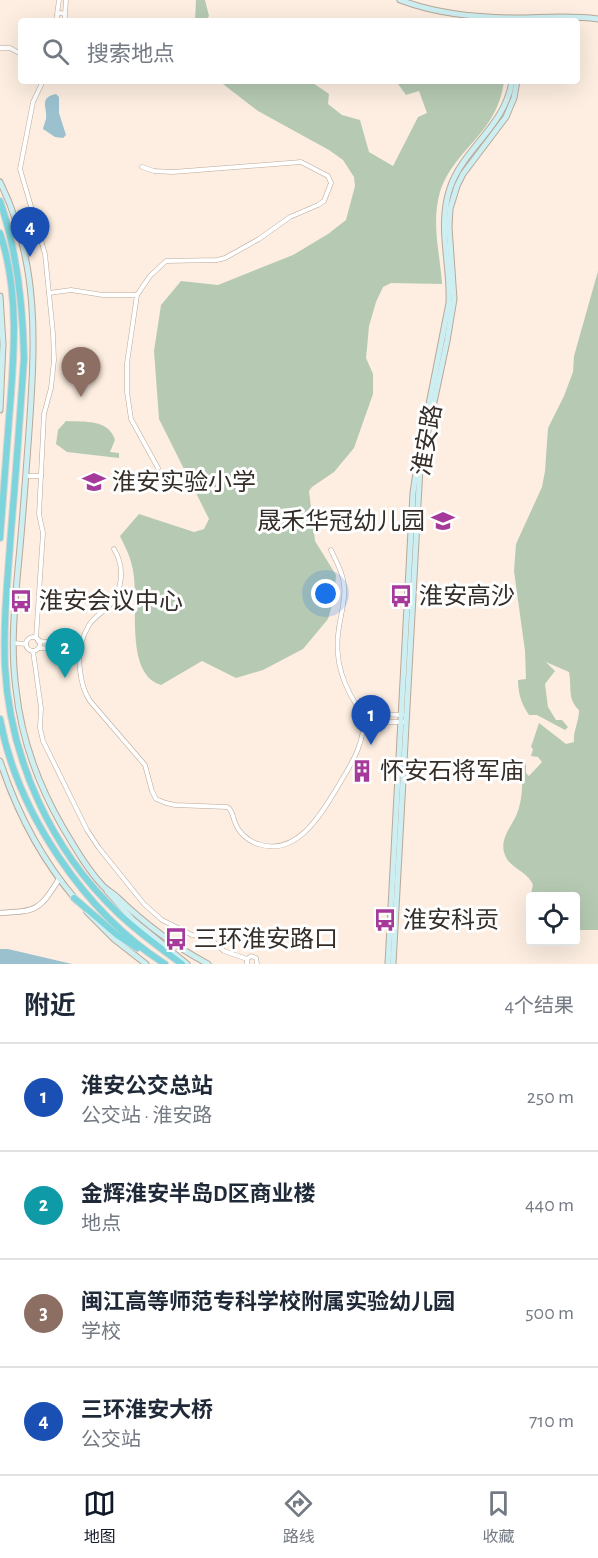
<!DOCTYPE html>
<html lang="zh">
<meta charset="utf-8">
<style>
body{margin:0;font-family:"Alegreya Sans","Noto Sans SC",sans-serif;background:#f6f6f7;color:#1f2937}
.controls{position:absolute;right:18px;bottom:18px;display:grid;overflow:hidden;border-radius:6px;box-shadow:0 6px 24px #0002}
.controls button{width:54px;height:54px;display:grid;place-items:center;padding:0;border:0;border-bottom:2px solid #e0e1e3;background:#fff;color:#1f2937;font:30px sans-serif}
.you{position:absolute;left:326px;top:594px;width:21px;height:21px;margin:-15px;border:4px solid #fff;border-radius:50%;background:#1a73e8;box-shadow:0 0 0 9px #1a73e833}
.badge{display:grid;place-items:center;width:39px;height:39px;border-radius:50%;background:#111827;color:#fff;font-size:20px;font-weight:700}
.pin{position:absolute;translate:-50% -50px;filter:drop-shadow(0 2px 3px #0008)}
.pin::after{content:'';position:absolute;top:32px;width:21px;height:18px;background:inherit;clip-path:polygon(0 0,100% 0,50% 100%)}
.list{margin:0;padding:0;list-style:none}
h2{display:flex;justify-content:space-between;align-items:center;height:78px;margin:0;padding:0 24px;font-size:26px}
h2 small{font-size:20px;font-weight:400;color:#747a83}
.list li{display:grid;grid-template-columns:39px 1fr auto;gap:18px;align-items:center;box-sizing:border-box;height:108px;padding:0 24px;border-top:2px solid #e0e1e3}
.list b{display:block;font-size:22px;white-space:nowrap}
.list p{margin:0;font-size:20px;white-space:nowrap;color:#747a83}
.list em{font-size:20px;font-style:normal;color:#747a83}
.icon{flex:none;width:33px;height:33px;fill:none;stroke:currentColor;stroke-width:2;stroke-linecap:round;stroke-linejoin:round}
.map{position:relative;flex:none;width:598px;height:964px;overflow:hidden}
.search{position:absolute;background:#fff;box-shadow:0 6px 24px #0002;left:18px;right:18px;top:18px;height:66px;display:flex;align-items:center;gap:15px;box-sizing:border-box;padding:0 21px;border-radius:6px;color:#747a83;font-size:22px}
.sheet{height:510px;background:#fff}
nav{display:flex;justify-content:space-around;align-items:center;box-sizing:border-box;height:84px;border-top:2px solid #e0e1e3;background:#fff;font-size:16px;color:#747a83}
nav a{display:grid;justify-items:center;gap:3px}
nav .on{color:#111827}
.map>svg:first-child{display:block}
</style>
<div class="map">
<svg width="598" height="964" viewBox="0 0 598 964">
<rect width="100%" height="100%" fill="#fdeee1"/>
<g fill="#b6cab3">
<polygon points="196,0 205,0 209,16 206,21 195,21"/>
<path d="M219,81H310L329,94L328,104L342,115L360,120L369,152L393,166L418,117L427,113L419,91L406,95L396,81H504C497,135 455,147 440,192C431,223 440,253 442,284L391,283L383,287L376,302L369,326L367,348L366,358L373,374V394L354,448L334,472L312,487L309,491L315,541L336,575L334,598L328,619L303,649L263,670L236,678L202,661L161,685C122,673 141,597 132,566C130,555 124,545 120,536L139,514L194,532L204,529L209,519L159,419L154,351L161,305L181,281L218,285L293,255L328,234L346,220L355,186L354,177L343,160L329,150L258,111Z"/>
<path d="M598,271V930H576V897H530V930L528,905L533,885C528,871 510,869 505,855C499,841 510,828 516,816C524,798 522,779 522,760L526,763V773L529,776L542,762L538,757L531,756L533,749L531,747L539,723L566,744L574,742C573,731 579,722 579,710C567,699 572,687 569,672L546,662L555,671L545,684L548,707L556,720H562L568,727L565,730L537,715H529C521,704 518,692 518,680L526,679L525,651L514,571L516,544L542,487L545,471L548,428L564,396L573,372L574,356Z"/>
<path d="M66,421C84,422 109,419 115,440L110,452L119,453V458L67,452L56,444L58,430Z"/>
</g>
<g fill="#9bc1ce">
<path d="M56,94L59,97V113L66,135L63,138L55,137L43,129C43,128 46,119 46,119C48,108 38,98 56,94Z"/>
<polygon points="0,949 8,949 72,964 0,964"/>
</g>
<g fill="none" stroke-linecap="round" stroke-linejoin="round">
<g stroke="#b9a899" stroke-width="5">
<g id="minor">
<circle cx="61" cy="17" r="4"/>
<polyline points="57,14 59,0"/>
<polyline points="65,14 66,0"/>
<polyline points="0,48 10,48 21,54"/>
<polyline points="142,167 154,171 173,172 301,162 328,176 331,183 324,201 318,205 290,217 259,239 225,258 217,260 166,261 150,276 137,295 127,363 127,392 131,419 158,468"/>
<polyline points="49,293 71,290 103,295 137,295"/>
<polyline points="26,476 41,476"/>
<path d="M114,549C125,567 123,590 109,606C102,613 94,617 89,625C80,640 78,654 80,670C81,681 84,692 90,701L145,765L152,791L156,799L166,803L175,805L227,807C233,810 232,816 235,822C238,832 248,841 258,844C298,858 323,811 340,783C347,771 355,759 359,746C362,739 363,731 364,723"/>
<path d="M331,550C336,561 343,572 344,585C346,599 341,613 339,627C333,661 344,688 363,715"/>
<circle cx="33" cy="644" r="7"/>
<polyline points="36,638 43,533 39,514 44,414 51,388 54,360 53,333 45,254 20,169 33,102 43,81"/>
<polyline points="38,641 80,645"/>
<polyline points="13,643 26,644"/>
<polyline points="38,648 79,650"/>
<polyline points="33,651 41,708 40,728 43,741 87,830 99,848 144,904 162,920 192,935 208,937 224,951 247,959"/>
<circle cx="369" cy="718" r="7"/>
<polyline points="375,714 402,715"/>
<polyline points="375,722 403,722"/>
<polyline points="247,964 247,959 251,956 256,958 257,964"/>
</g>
</g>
<g stroke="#b9a899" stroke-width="6">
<path id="tertiary" d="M0,913C37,911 39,911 59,879"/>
</g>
<g stroke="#b9a899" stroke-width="7">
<g id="secondary">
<path d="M400,0C437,14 474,17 514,18C542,18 570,15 598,19"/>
<path d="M0,182C40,263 35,344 29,431C26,473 23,516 19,558C15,602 10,645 16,689C21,737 38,784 62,826C74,846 87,869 103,886C107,890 113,893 117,897C145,924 174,946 208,964"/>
<polyline points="0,296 3,344 0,410"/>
<path d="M0,761C17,813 41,859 77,901"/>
<polyline points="107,891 133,920 187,964"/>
<polyline points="87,912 114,939 146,964"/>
<path d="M388,964L413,493L417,465L449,303C451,264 437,227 450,188C464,147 505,127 512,81"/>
<polyline points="393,964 420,468 447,341 454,299 449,227 450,209 457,186 463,174 506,117 514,98 517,81"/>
</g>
</g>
<g stroke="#d7d5d4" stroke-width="8">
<g id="trunk">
<path d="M0,201C17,251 23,305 24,358C20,416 16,473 11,531C8,576 3,621 5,667C10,759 51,850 118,913C138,932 160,948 182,964"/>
<path d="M0,233C20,293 14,358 9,419C6,459 3,498 0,538"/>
<path d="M0,719C17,812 85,913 165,964"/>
<polyline points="74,898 117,935 137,948"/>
</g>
</g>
<use href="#minor" stroke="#fff" stroke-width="4"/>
<use href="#tertiary" stroke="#fff" stroke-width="4.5"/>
<use href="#secondary" stroke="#ceeff2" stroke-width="5"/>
<use href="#trunk" stroke="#7cd4dc" stroke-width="6"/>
</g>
<defs>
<g id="school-bare" transform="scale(1.8)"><path d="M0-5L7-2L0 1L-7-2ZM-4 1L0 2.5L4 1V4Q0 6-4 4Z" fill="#a63a9a" stroke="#fefefe" stroke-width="2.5" paint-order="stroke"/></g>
<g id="bus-bare" transform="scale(1.8)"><path d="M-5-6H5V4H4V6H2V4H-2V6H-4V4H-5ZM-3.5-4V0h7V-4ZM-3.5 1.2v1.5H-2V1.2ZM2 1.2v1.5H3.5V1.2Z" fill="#a63a9a" stroke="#fefefe" stroke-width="2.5" paint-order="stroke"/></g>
<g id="building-bare" transform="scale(1.8)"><path d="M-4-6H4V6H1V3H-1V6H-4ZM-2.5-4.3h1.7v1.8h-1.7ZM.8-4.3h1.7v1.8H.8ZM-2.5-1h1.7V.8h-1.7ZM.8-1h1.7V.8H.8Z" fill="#a63a9a" stroke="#fefefe" stroke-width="2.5" paint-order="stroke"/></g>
</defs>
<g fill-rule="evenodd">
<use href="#school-bare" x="94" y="482"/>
<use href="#school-bare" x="443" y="521"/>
<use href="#bus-bare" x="401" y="596"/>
<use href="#bus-bare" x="21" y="601"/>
<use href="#building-bare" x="362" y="771"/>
<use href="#bus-bare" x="385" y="920"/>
<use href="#bus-bare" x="176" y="939"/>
</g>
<g text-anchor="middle" stroke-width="6" stroke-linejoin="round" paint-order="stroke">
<g font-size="24" fill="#352e28" stroke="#fefefe">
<text transform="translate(427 440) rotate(-80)" y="8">淮安路</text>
</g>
<g font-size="24" fill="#352e28" stroke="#fefefe" text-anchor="start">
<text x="112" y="490">淮安实验小学</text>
<text x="425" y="529" text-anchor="end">晟禾华冠幼儿园</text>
<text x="419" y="604">淮安高沙</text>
<text x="39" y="609">淮安会议中心</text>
<text x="380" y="779">怀安石将军庙</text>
<text x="403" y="928">淮安科贡</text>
<text x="194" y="947">三环淮安路口</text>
</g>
</g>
</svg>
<div class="controls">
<button><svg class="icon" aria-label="locate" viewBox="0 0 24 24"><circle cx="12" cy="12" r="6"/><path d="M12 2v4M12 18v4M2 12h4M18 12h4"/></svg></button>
</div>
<div class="you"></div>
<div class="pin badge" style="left:371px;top:745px;background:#1a4fb4">1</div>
<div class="pin badge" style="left:65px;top:678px;background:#0f9aa8">2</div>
<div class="pin badge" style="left:81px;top:397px;background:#8d6e63">3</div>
<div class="pin badge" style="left:30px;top:257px;background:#1a4fb4">4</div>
<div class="search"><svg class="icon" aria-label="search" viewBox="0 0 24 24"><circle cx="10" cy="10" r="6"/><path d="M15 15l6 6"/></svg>搜索地点</div>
</div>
<section class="sheet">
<h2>附近<small>4个结果</small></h2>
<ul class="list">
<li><span class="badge" style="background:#1a4fb4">1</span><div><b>淮安公交总站</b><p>公交站 · 淮安路</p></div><em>250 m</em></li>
<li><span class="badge" style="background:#0f9aa8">2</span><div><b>金辉淮安半岛D区商业楼</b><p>地点</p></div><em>440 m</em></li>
<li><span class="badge" style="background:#8d6e63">3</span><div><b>闽江高等师范专科学校附属实验幼儿园</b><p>学校</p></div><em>500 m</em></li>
<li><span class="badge" style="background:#1a4fb4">4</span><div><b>三环淮安大桥</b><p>公交站</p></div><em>710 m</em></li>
</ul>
</section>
<nav>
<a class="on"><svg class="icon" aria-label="map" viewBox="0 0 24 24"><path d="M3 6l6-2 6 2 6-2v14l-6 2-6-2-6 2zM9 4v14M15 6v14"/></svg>地图</a>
<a><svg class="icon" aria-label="directions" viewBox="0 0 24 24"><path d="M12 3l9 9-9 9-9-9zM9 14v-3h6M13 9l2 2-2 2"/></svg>路线</a>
<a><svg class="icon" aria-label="saved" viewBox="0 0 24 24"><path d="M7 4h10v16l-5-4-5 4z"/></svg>收藏</a>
</nav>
